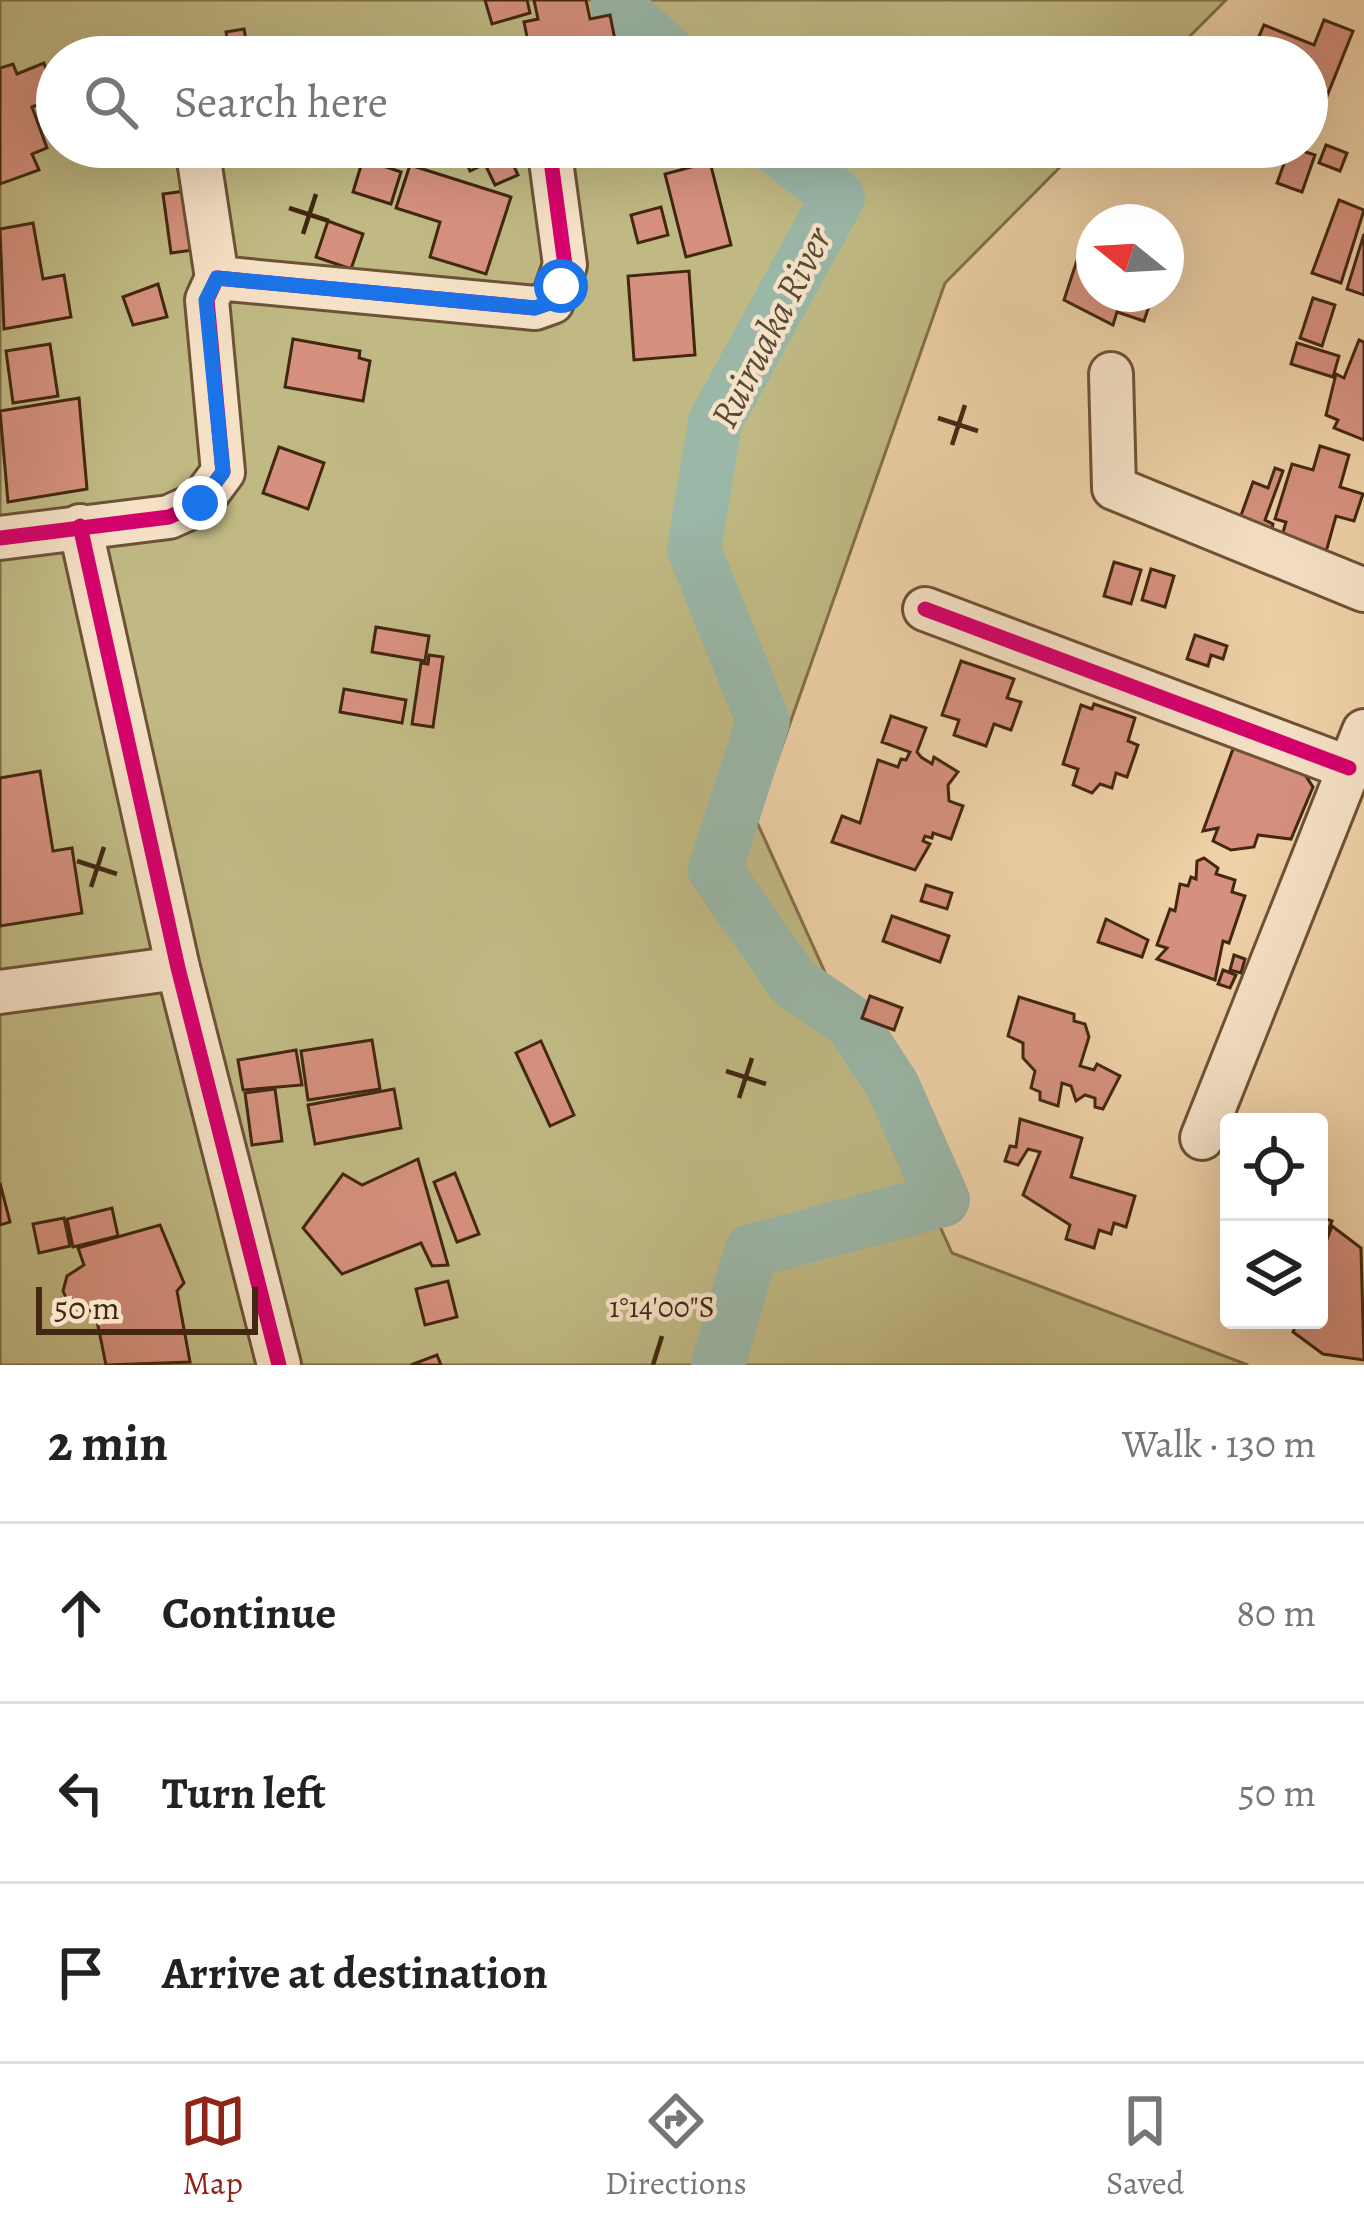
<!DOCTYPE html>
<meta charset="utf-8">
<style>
body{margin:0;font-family:Alegreya,serif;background:#f2f2f2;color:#222}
.controls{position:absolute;right:36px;bottom:36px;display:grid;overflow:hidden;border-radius:12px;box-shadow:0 12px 48px #0002}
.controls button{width:108px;height:108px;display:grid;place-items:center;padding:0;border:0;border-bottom:3px solid #e0e0e0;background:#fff;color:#222;font:60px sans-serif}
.compass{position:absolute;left:1076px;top:204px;width:108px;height:108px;border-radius:50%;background:#fff;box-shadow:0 12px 48px #0002;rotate:288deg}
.scale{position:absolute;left:36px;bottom:30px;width:222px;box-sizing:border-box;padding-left:12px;border:6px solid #432711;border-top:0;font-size:33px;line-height:42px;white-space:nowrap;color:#432711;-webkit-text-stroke:9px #f5e1c6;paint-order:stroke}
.stop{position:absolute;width:36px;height:36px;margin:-27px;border:9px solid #1a73e8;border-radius:50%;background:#fff}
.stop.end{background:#1a73e8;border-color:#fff;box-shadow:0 3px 12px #0008}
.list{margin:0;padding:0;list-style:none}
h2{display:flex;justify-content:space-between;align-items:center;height:156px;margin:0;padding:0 48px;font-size:51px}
h2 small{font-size:39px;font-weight:400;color:#767676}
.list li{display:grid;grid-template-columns:78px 1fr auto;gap:36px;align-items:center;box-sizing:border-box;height:180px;padding:0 48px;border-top:3px solid #e0e0e0}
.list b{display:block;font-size:45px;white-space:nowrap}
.list em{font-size:39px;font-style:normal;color:#767676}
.icon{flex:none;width:66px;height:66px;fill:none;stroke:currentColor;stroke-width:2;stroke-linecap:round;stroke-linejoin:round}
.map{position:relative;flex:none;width:1364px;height:1365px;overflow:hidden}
.search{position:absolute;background:#fff;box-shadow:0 12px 48px #0002;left:36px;right:36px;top:36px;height:132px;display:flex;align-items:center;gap:30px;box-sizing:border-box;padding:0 42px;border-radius:66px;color:#767676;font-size:45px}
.sheet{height:696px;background:#fff}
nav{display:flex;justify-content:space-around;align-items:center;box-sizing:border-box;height:168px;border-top:3px solid #e0e0e0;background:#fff;font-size:33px;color:#767676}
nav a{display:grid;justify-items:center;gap:6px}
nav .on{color:#8f2418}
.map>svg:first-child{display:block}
</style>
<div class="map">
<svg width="1364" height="1365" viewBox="0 0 1364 1365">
<rect width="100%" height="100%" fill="#efd1a7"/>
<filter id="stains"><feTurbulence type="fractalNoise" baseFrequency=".00167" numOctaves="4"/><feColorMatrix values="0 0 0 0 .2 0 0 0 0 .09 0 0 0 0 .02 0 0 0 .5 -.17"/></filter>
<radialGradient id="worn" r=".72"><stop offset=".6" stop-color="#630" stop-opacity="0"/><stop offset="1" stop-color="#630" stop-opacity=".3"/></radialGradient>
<polygon fill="#c0b983" stroke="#82704a" stroke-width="3" points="0,0 1226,0 1169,57 57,57 57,147 1080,147 945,283 756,820 952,1253 1248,1365 0,1365"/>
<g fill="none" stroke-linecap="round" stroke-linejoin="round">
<g stroke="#9ab7a8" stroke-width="54">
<polyline points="618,0 618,7 673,57"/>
<polyline points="718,1365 751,1251 943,1200 893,1086 851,1022 793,982 715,870 763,721 694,550 715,422 838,197 776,147"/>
</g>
</g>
<g fill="#d6917e" stroke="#432711" stroke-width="3">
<polygon points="485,0 527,0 530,13 492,24"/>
<polygon points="534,0 586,0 590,19 610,15 616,45 595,50 597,57 557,57 556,53 531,57 524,22 538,19"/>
<polygon points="1324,20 1353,31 1315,126 1307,123 1307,57 1250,57 1264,25 1314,45"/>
<polygon points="244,29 249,57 220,57 230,54 226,32"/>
<polygon points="44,63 56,98 32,107 47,148 32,154 39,170 0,184 0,68 13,64 17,74"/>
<polygon points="1326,145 1347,153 1340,171 1319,163"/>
<polygon points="460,147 505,147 518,175 495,185 485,164 470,171"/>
<polygon points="1290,147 1315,155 1302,192 1277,183"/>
<polygon points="363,159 401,172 391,204 353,192"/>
<polygon points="710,162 731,245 686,257 665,174"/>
<polygon points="410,165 511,197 486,274 430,257 440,222 396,208"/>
<polygon points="185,191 193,250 171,253 163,194"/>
<polygon points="1339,200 1364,210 1341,283 1312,273"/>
<polygon points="661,207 668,235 638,243 631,215"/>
<polygon points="328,221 363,234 351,269 316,257"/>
<polygon points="33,223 43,279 64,275 71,317 4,329 0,229"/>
<polygon points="1364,234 1364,295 1347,289"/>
<polygon points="1083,242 1094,246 1094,294 1153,294 1144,321 1117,312 1113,325 1064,300"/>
<polygon points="689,271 695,355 634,360 628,276"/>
<polygon points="158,284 167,317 133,325 123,297"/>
<polygon points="1313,298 1335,305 1322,346 1300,338"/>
<polygon points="293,339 360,351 359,358 370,361 363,401 285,387"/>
<polygon points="1359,340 1364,342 1364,440 1334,428 1338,420 1326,415 1336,374 1344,378"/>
<polygon points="1297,343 1339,356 1333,377 1291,364"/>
<polygon points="50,344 58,396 13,403 6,351"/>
<polygon points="79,398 87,489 8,502 0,411"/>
<polygon points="1320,446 1349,455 1340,487 1363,494 1354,521 1336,516 1326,552 1281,539 1286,522 1275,519 1292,464 1313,470"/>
<polygon points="279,447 324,463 308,509 263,493"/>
<polygon points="1275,468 1283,471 1265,520 1273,524 1271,532 1239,521 1253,482 1268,488"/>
<polygon points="1114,562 1141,570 1131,604 1104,596"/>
<polygon points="1151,569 1174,576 1165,607 1142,600"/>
<polygon points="376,627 429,636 425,661 372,652"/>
<polygon points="1195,635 1227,646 1223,659 1211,655 1208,666 1187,659"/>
<polygon points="429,655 443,657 433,727 412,724 421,663 428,664"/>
<polygon points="961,661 1014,679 1007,698 1021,702 1011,730 994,724 986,746 954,735 959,720 942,715"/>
<polygon points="344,689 406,700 402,723 340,712"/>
<polygon points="1094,704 1135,718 1128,741 1138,745 1127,777 1116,773 1112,788 1100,784 1092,793 1073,785 1078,769 1063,764 1081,705 1092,709"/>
<polygon points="891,716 926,728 917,752 921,757 932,764 934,757 958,772 948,785 949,801 963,806 951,839 933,833 932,838 925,836 923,841 930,844 915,870 832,842 842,816 860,823 878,760 898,767 901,759 906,760 910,752 882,742"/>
<polygon points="1237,738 1296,761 1313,787 1291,839 1258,835 1254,847 1231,850 1213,841 1218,828 1203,831"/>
<polygon points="40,771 53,851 72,848 82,913 0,926 0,778"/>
<polygon points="1204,858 1218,868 1216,874 1235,880 1232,892 1245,896 1229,943 1223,941 1215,980 1157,959 1167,948 1157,945 1170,909 1175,911 1180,884 1188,886 1191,877 1196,879 1197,861"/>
<polygon points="926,885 952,893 947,909 921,901"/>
<polygon points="892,916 949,936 940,962 883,941"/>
<polygon points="1106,919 1148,940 1142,957 1098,942"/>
<polygon points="1234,955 1245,959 1241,973 1230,970"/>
<polygon points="1223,970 1236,975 1230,988 1218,984"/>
<polygon points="870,996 902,1008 894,1030 862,1018"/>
<polygon points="1019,997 1074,1014 1074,1021 1085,1024 1089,1037 1080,1066 1094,1070 1097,1064 1120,1076 1103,1109 1095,1107 1095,1098 1085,1095 1076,1101 1071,1086 1062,1083 1058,1106 1040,1100 1040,1092 1031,1088 1035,1071 1023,1058 1023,1043 1008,1036"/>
<polygon points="372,1040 380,1089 308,1100 301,1051"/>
<polygon points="541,1041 574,1115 550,1126 516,1053"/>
<polygon points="296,1050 302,1085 243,1090 238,1060"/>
<polygon points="275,1089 282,1141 252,1145 245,1093"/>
<polygon points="394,1089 401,1128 315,1144 308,1105"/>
<polygon points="1020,1119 1082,1138 1071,1177 1135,1196 1126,1227 1114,1223 1111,1234 1099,1230 1094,1248 1066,1239 1070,1225 1023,1195 1040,1152 1028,1149 1018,1165 1005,1161 1010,1146 1016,1147"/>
<polygon points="418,1159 448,1265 432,1266 421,1243 342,1274 303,1228 343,1174 362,1185"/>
<polygon points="455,1173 479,1234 457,1242 434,1182"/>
<polygon points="0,1183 10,1222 0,1225"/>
<polygon points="112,1208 118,1236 73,1247 67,1219"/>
<polygon points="1319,1216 1332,1221 1323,1242 1319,1240"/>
<polygon points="64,1218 70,1246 39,1253 33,1224"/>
<polygon points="160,1225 184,1283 177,1291 190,1362 106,1365 95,1311 70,1307 63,1291 67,1276 84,1265 78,1248"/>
<polygon points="1332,1226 1361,1248 1364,1360 1323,1354 1293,1332 1298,1320 1319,1320 1319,1261"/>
<polygon points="448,1281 457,1317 425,1325 416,1289"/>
<polygon points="437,1355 441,1365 411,1365"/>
</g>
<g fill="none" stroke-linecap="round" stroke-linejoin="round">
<g stroke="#6e5236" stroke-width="48">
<g id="minor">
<polyline points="197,147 217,278"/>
<polyline points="1111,374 1114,488 1364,590"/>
<polyline points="80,526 178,968 279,1365"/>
<polyline points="0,538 169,517 200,503 223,472 207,300 217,278 535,308 552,302 565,265 551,161"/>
<polyline points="925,609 1349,768"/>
<polyline points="0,992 178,968"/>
<polyline points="1202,1138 1364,731"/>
</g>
</g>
<use href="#minor" stroke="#f5e1c6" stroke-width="42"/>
<g stroke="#f5e1c6" stroke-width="22">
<g id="cycleway">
<polyline points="80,526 178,968 279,1365"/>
<polyline points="0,538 169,517 200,503 223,472 207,300 217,278 535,308 552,302 565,265 551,161"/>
<polyline points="925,609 1349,768"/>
</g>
</g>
<use href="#cycleway" stroke="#d6006c" stroke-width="15"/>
</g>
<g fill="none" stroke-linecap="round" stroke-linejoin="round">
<polyline stroke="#1a73e8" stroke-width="15" points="200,503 223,472 206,300 217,278 535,308 552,302 561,286"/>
</g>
<path fill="none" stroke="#432711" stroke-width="4.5" d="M289,208L329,221M303,234L316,194M938,418L978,431M952,445L965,405M77,861L117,874M91,887L104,847M726,1071L766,1084M739,1098L752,1058M653,1365L662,1336"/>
<g text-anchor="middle" stroke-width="9" stroke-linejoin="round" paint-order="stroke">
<g font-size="39" font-style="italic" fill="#594b37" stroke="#f5e1c6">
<text transform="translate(770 327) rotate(-63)" y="14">Ruiruaka River</text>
</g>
</g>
<g font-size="30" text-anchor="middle" fill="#432711" stroke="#f5e1c6" stroke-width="9" stroke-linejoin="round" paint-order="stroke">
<text x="662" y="1317">1°14'00"S</text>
</g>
<rect width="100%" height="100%" filter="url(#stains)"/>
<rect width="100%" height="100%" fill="url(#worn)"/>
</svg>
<div class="controls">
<button><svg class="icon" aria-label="locate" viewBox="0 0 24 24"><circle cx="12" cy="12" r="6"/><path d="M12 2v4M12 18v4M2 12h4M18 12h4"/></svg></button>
<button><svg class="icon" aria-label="layers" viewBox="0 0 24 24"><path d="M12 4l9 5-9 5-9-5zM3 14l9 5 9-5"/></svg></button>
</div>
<svg class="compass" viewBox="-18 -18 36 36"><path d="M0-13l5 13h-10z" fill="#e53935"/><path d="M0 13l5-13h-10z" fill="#767676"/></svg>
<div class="scale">50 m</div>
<div class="stop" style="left:561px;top:286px"></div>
<div class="stop end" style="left:200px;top:503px"></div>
<div class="search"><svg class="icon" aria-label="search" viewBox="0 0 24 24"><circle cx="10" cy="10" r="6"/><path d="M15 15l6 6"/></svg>Search here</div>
</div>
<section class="sheet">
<h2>2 min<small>Walk · 130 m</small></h2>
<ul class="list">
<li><svg class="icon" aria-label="ahead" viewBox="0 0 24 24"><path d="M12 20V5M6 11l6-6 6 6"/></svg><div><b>Continue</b></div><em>80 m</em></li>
<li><svg class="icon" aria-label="left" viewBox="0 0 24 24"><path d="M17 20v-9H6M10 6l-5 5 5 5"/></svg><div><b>Turn left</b></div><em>50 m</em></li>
<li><svg class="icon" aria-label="arrive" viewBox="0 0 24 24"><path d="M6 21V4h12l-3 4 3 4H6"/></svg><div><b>Arrive at destination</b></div></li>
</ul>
</section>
<nav>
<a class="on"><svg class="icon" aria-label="map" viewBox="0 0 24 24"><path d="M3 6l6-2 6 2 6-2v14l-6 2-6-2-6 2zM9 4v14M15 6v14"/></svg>Map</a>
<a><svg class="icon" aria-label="directions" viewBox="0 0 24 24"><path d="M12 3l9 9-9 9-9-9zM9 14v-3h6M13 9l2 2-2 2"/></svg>Directions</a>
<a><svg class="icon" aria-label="saved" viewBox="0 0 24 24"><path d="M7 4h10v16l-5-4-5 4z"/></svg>Saved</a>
</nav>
